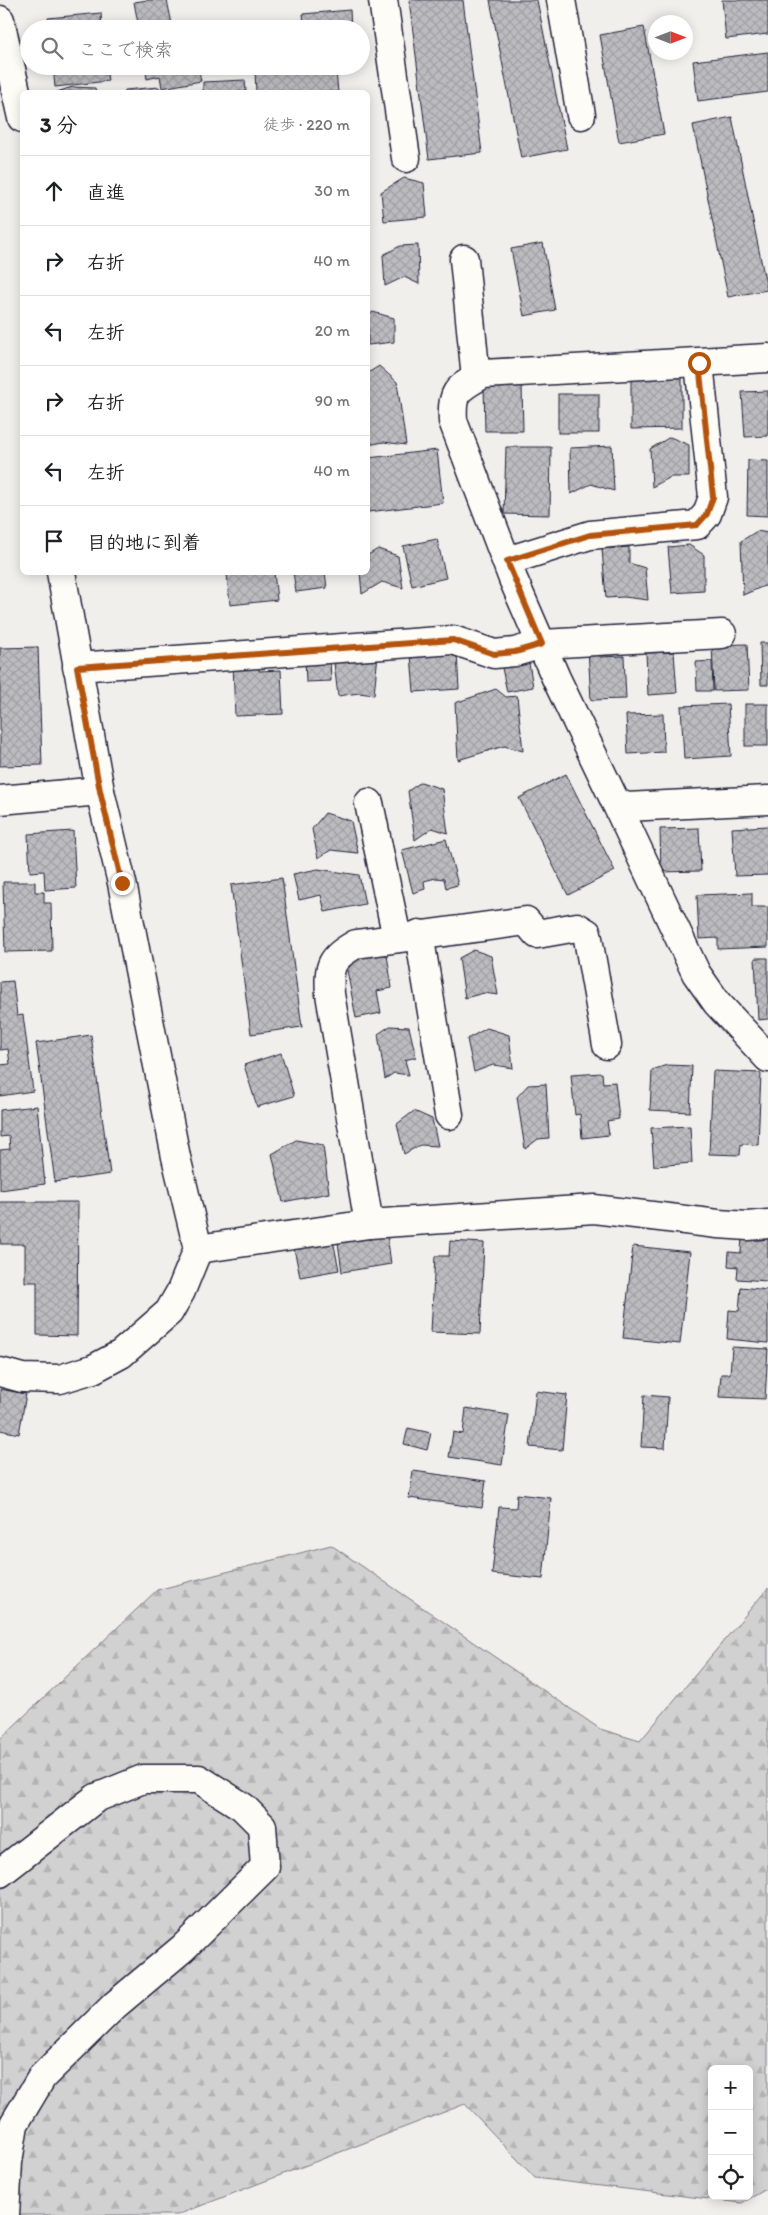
<!DOCTYPE html>
<html lang="ja">
<meta charset="utf-8">
<style>
body{margin:0;font-family:Itim,"Klee One",sans-serif;background:#f2f2f2;color:#202124}
.controls{position:absolute;right:15px;bottom:15px;display:grid;overflow:hidden;border-radius:8px;box-shadow:0 2px 12px #0003}
.controls button{width:45px;height:45px;display:grid;place-items:center;padding:0;border:0;border-bottom:1px solid #e0e0e0;background:#fff;color:#202124;font:25px sans-serif}
.compass{position:absolute;left:648px;top:15px;width:45px;height:45px;border-radius:50%;background:#fff;box-shadow:0 2px 12px #0003;rotate:90deg}
.stop{position:absolute;width:15px;height:15px;margin:-11px;border:4px solid #b45309;border-radius:50%;background:#fff}
.stop.end{background:#b45309;border-color:#fff;box-shadow:0 1px 5px #0008}
.list{margin:0;padding:0;list-style:none}
h2{display:flex;justify-content:space-between;align-items:center;height:65px;margin:0;padding:0 20px;font-size:21px}
h2 small{font-size:16px;font-weight:400;color:#757577}
.list li{display:grid;grid-template-columns:32px 1fr auto;gap:15px;align-items:center;box-sizing:border-box;height:70px;padding:0 20px;border-top:1px solid #e0e0e0}
.list b{display:block;font-size:19px;white-space:nowrap}
.list em{font-size:16px;font-style:normal;color:#757577}
.icon{flex:none;width:28px;height:28px;fill:none;stroke:currentColor;stroke-width:2;stroke-linecap:round;stroke-linejoin:round}
.map{position:relative;flex:none;width:768px;height:2215px;overflow:hidden}
.search{position:absolute;background:#fff;box-shadow:0 2px 12px #0003;left:20px;top:20px;width:350px;height:55px;display:flex;align-items:center;gap:12px;box-sizing:border-box;padding:0 18px;border-radius:28px;color:#757577;font-size:19px}
.panel{position:absolute;background:#fff;box-shadow:0 2px 12px #0003;left:20px;top:90px;width:350px;height:485px;border-radius:8px}
.map>svg:first-child{display:block}
</style>
<div class="map">
<svg width="768" height="2215" viewBox="0 0 768 2215">
<defs>
<pattern id="forest-firs" width="22" height="20" patternUnits="userSpaceOnUse" patternTransform="scale(1.25)"><rect width="22" height="20" fill="#d2d1d1"/><path d="M5 1l3.5 6h-7zM16 11l3.5 6h-7z" fill="#b4b3b4"/></pattern>
<pattern id="building-cross-hatch" width="8" height="8" patternUnits="userSpaceOnUse" patternTransform="scale(1.25)"><rect width="8" height="8" fill="#bcbcc0"/><path d="M0 0l8 8M0 8l8-8" fill="none" stroke="#a1a1a6"/></pattern>
</defs>
<rect width="100%" height="100%" fill="#f0efec"/>
<filter id="ink" filterUnits="userSpaceOnUse"><feTurbulence type="fractalNoise" baseFrequency=".02" numOctaves="2"/><feDisplacementMap in="SourceGraphic" scale="10" xChannelSelector="R" yChannelSelector="G"/><feConvolveMatrix kernelMatrix="1 2 1 2 8 2 1 2 1" color-interpolation-filters="sRGB"/></filter>
<g filter="url(#ink)">
<path fill="url(#forest-firs)" stroke="#7a7a86" fill-rule="evenodd" d="M331,1545L600,1729L640,1741L768,1588V2188L742,2203L535,2178L465,2104L177,2215H0V1739L157,1590ZM712,2069H749V2196H712Z"/>
<g fill="url(#building-cross-hatch)" stroke="#22223b">
<polygon points="148,0 167,0 173,29 139,29 134,2"/>
<polygon points="409,0 463,0 482,153 429,159"/>
<polygon points="490,0 537,0 567,149 521,158"/>
<polygon points="722,0 768,0 768,34 726,39"/>
<polygon points="350,10 351,29 305,29 303,14"/>
<polygon points="101,13 102,29 49,29 48,18"/>
<polygon points="644,27 664,134 619,142 600,35"/>
<polygon points="768,52 768,92 698,101 693,61"/>
<polygon points="53,66 106,66 108,81 55,87"/>
<polygon points="145,66 198,66 201,81 162,88 160,76 147,79"/>
<polygon points="224,66 251,66 251,68 224,70"/>
<polygon points="269,66 306,66 336,71 338,92 256,92 255,71"/>
<polygon points="245,80 246,92 203,92 203,82"/>
<polygon points="72,87 95,88 96,92 57,92"/>
<polygon points="159,87 159,92 125,92 125,90"/>
<polygon points="732,117 767,290 728,297 693,125"/>
<polygon points="404,178 424,183 427,217 384,221 381,192"/>
<polygon points="543,243 555,310 524,316 511,249"/>
<polygon points="418,245 419,284 404,277 385,286 383,255 400,246"/>
<polygon points="373,312 394,318 394,342 368,345 368,315"/>
<polygon points="379,366 397,382 406,445 384,442 368,445 368,373"/>
<polygon points="631,377 682,377 682,428 631,429"/>
<polygon points="522,385 523,431 485,431 484,386"/>
<polygon points="768,391 768,436 745,437 742,392"/>
<rect x="558" y="394" width="41" height="39"/>
<polygon points="670,437 689,445 689,477 671,477 652,487 650,449"/>
<polygon points="612,446 614,491 591,484 571,494 570,448"/>
<polygon points="506,447 551,447 550,515 504,514"/>
<polygon points="437,450 443,503 368,512 368,458"/>
<polygon points="748,460 768,461 768,516 747,515"/>
<polygon points="757,531 768,533 768,587 764,586 743,595 741,541"/>
<polygon points="437,539 446,578 412,586 403,546"/>
<polygon points="689,545 704,555 704,591 672,593 668,547"/>
<polygon points="629,547 629,563 645,568 648,600 624,597 606,598 602,549"/>
<polygon points="378,549 398,556 403,588 382,582 362,594 360,572 368,572 368,555"/>
<polygon points="246,572 274,572 277,600 230,605 227,574"/>
<polygon points="293,572 325,572 327,588 296,592"/>
<polygon points="760,643 768,643 768,685 761,685"/>
<polygon points="747,644 749,690 714,691 712,645"/>
<polygon points="38,647 42,765 0,766 0,648"/>
<polygon points="588,649 600,649 600,657 624,656 626,699 591,700"/>
<polygon points="457,652 459,689 414,692 411,655"/>
<polygon points="674,652 677,693 648,695 646,653"/>
<polygon points="378,654 374,695 359,693 338,696 333,655"/>
<polygon points="330,658 331,681 306,682 305,659"/>
<polygon points="712,661 713,691 697,691 696,662"/>
<polygon points="259,663 259,671 281,670 283,714 235,716 233,664"/>
<polygon points="529,663 533,687 507,692 502,668"/>
<polygon points="496,689 506,697 517,696 523,751 504,746 458,760 455,703"/>
<polygon points="728,704 731,756 684,759 681,706"/>
<rect x="745" y="704" width="23" height="42"/>
<polygon points="663,714 664,752 628,754 626,715"/>
<polygon points="566,774 615,871 568,895 519,798"/>
<polygon points="421,782 442,789 448,833 432,828 415,840 408,791"/>
<polygon points="325,813 351,821 358,853 331,850 318,858 312,829"/>
<polygon points="768,826 768,875 735,876 732,828"/>
<polygon points="699,828 701,871 661,872 660,829"/>
<polygon points="73,831 76,888 45,890 44,871 30,872 28,834"/>
<polygon points="446,839 458,885 446,888 444,879 436,878 424,881 425,889 413,893 402,850"/>
<polygon points="318,869 359,875 365,904 325,912 321,895 299,900 293,874"/>
<polygon points="282,878 302,1027 251,1034 231,885"/>
<polygon points="3,882 35,882 35,892 44,892 44,903 51,903 52,951 5,952"/>
<polygon points="752,893 752,907 768,907 768,947 718,949 718,938 699,939 697,895"/>
<polygon points="474,950 491,956 498,995 484,993 465,998 459,958"/>
<polygon points="362,952 387,955 392,988 377,991 381,1013 356,1018 347,970"/>
<polygon points="755,958 768,958 768,1019 758,1020"/>
<polygon points="13,981 17,1016 23,1015 33,1091 0,1096 0,1065 10,1064 8,1049 0,1050 0,982"/>
<polygon points="390,1026 409,1027 416,1057 405,1060 409,1075 394,1073 385,1079 378,1034"/>
<polygon points="487,1028 509,1035 513,1068 493,1065 474,1072 467,1039"/>
<polygon points="91,1035 110,1174 55,1182 36,1043"/>
<polygon points="281,1053 294,1096 257,1107 244,1065"/>
<polygon points="667,1065 692,1066 690,1112 650,1110 652,1070"/>
<polygon points="713,1071 761,1073 758,1145 741,1144 740,1155 709,1154"/>
<polygon points="602,1073 603,1083 615,1082 619,1119 607,1121 609,1135 582,1138 580,1114 575,1115 571,1075"/>
<polygon points="546,1084 549,1138 538,1139 525,1149 517,1097 528,1085"/>
<polygon points="37,1106 45,1184 0,1190 0,1150 10,1149 9,1136 0,1137 0,1110"/>
<polygon points="414,1111 432,1119 438,1146 420,1145 404,1154 397,1124"/>
<polygon points="690,1126 692,1163 654,1166 651,1128"/>
<polygon points="296,1140 323,1145 329,1193 283,1202 272,1154"/>
<polygon points="0,1202 78,1202 77,1336 37,1335 37,1282 25,1282 25,1244 0,1244"/>
<polygon points="387,1234 391,1264 342,1272 338,1242"/>
<polygon points="742,1235 768,1236 768,1281 737,1279 738,1267 728,1266 729,1252 741,1253"/>
<polygon points="333,1240 339,1270 300,1277 294,1248"/>
<polygon points="450,1241 484,1243 480,1334 431,1332 435,1256 449,1256"/>
<polygon points="633,1246 690,1252 680,1344 623,1338"/>
<polygon points="741,1287 768,1290 768,1343 727,1339 729,1310 739,1311"/>
<polygon points="732,1347 768,1349 765,1399 719,1397 721,1374 730,1374"/>
<polygon points="0,1389 26,1394 19,1434 0,1430"/>
<polygon points="536,1391 567,1395 562,1450 530,1447"/>
<polygon points="644,1395 668,1397 665,1448 641,1447"/>
<polygon points="466,1408 509,1415 502,1465 449,1457 453,1432 463,1434"/>
<polygon points="408,1428 431,1433 427,1450 404,1444"/>
<polygon points="413,1471 486,1481 482,1508 409,1498"/>
<polygon points="517,1494 551,1498 543,1579 492,1574 499,1507 516,1508"/>
</g>
<g fill="none" stroke-linecap="round" stroke-linejoin="round">
<g stroke="#22223b" stroke-width="31">
<g id="street">
<polyline points="383,0 406,158"/>
<polyline points="561,0 581,115"/>
<polyline points="0,20 22,118"/>
<polyline points="464,259 476,378"/>
<path d="M768,358L483,374C458,389 451,390 453,421L513,579L556,678L615,801L626,807L768,800"/>
<polyline points="507,561 590,535 697,525 707,514 713,497 699,363"/>
<polyline points="77,667 453,640 494,654 515,652 542,644 722,634"/>
<polyline points="0,800 100,791"/>
<polyline points="615,801 696,973 717,1003 768,1058"/>
<polyline points="369,803 397,938"/>
<polyline points="419,934 449,1115"/>
<path d="M369,1224L330,994C328,965 331,958 356,944L526,921L537,934L577,927L587,933L607,1045"/>
<polyline points="198,1249 369,1224 594,1209 718,1224 748,1226 768,1224"/>
<polyline points="0,1372 22,1378 60,1379 93,1369 121,1354 169,1312 181,1291 198,1249 176,1157 122,883 100,791 61,572"/>
<polyline points="0,1873 96,1798 143,1779 199,1779 243,1807 262,1826 265,1867 183,1948 115,2005 42,2077 14,2124 8,2162 5,2215"/>
</g>
</g>
<use href="#street" stroke="#fdfcf7" stroke-width="28"/>
</g>
</g>
<g fill="none" stroke-linecap="round" stroke-linejoin="round" filter="url(#ink)">
<polyline stroke="#b45309" stroke-width="6" points="122,883 100,791 77,667 453,640 494,654 515,652 542,644 507,561 590,535 697,525 707,514 713,497 699,363"/>
</g>
</svg>
<div class="controls">
<button>+</button>
<button>−</button>
<button><svg class="icon" aria-label="locate" viewBox="0 0 24 24"><circle cx="12" cy="12" r="6"/><path d="M12 2v4M12 18v4M2 12h4M18 12h4"/></svg></button>
</div>
<svg class="compass" viewBox="-18 -18 36 36"><path d="M0-13l5 13h-10z" fill="#e53935"/><path d="M0 13l5-13h-10z" fill="#757577"/></svg>
<div class="stop" style="left:699px;top:363px"></div>
<div class="stop end" style="left:122px;top:883px"></div>
<div class="search"><svg class="icon" aria-label="search" viewBox="0 0 24 24"><circle cx="10" cy="10" r="6"/><path d="M15 15l6 6"/></svg>ここで検索</div>
<section class="panel">
<h2>3 分<small>徒歩 · 220 m</small></h2>
<ul class="list">
<li><svg class="icon" aria-label="ahead" viewBox="0 0 24 24"><path d="M12 20V5M6 11l6-6 6 6"/></svg><div><b>直進</b></div><em>30 m</em></li>
<li><svg class="icon" aria-label="right" viewBox="0 0 24 24"><path d="M7 20v-9h11M14 6l5 5-5 5"/></svg><div><b>右折</b></div><em>40 m</em></li>
<li><svg class="icon" aria-label="left" viewBox="0 0 24 24"><path d="M17 20v-9H6M10 6l-5 5 5 5"/></svg><div><b>左折</b></div><em>20 m</em></li>
<li><svg class="icon" aria-label="right" viewBox="0 0 24 24"><path d="M7 20v-9h11M14 6l5 5-5 5"/></svg><div><b>右折</b></div><em>90 m</em></li>
<li><svg class="icon" aria-label="left" viewBox="0 0 24 24"><path d="M17 20v-9H6M10 6l-5 5 5 5"/></svg><div><b>左折</b></div><em>40 m</em></li>
<li><svg class="icon" aria-label="arrive" viewBox="0 0 24 24"><path d="M6 21V4h12l-3 4 3 4H6"/></svg><div><b>目的地に到着</b></div></li>
</ul>
</section>
</div>
